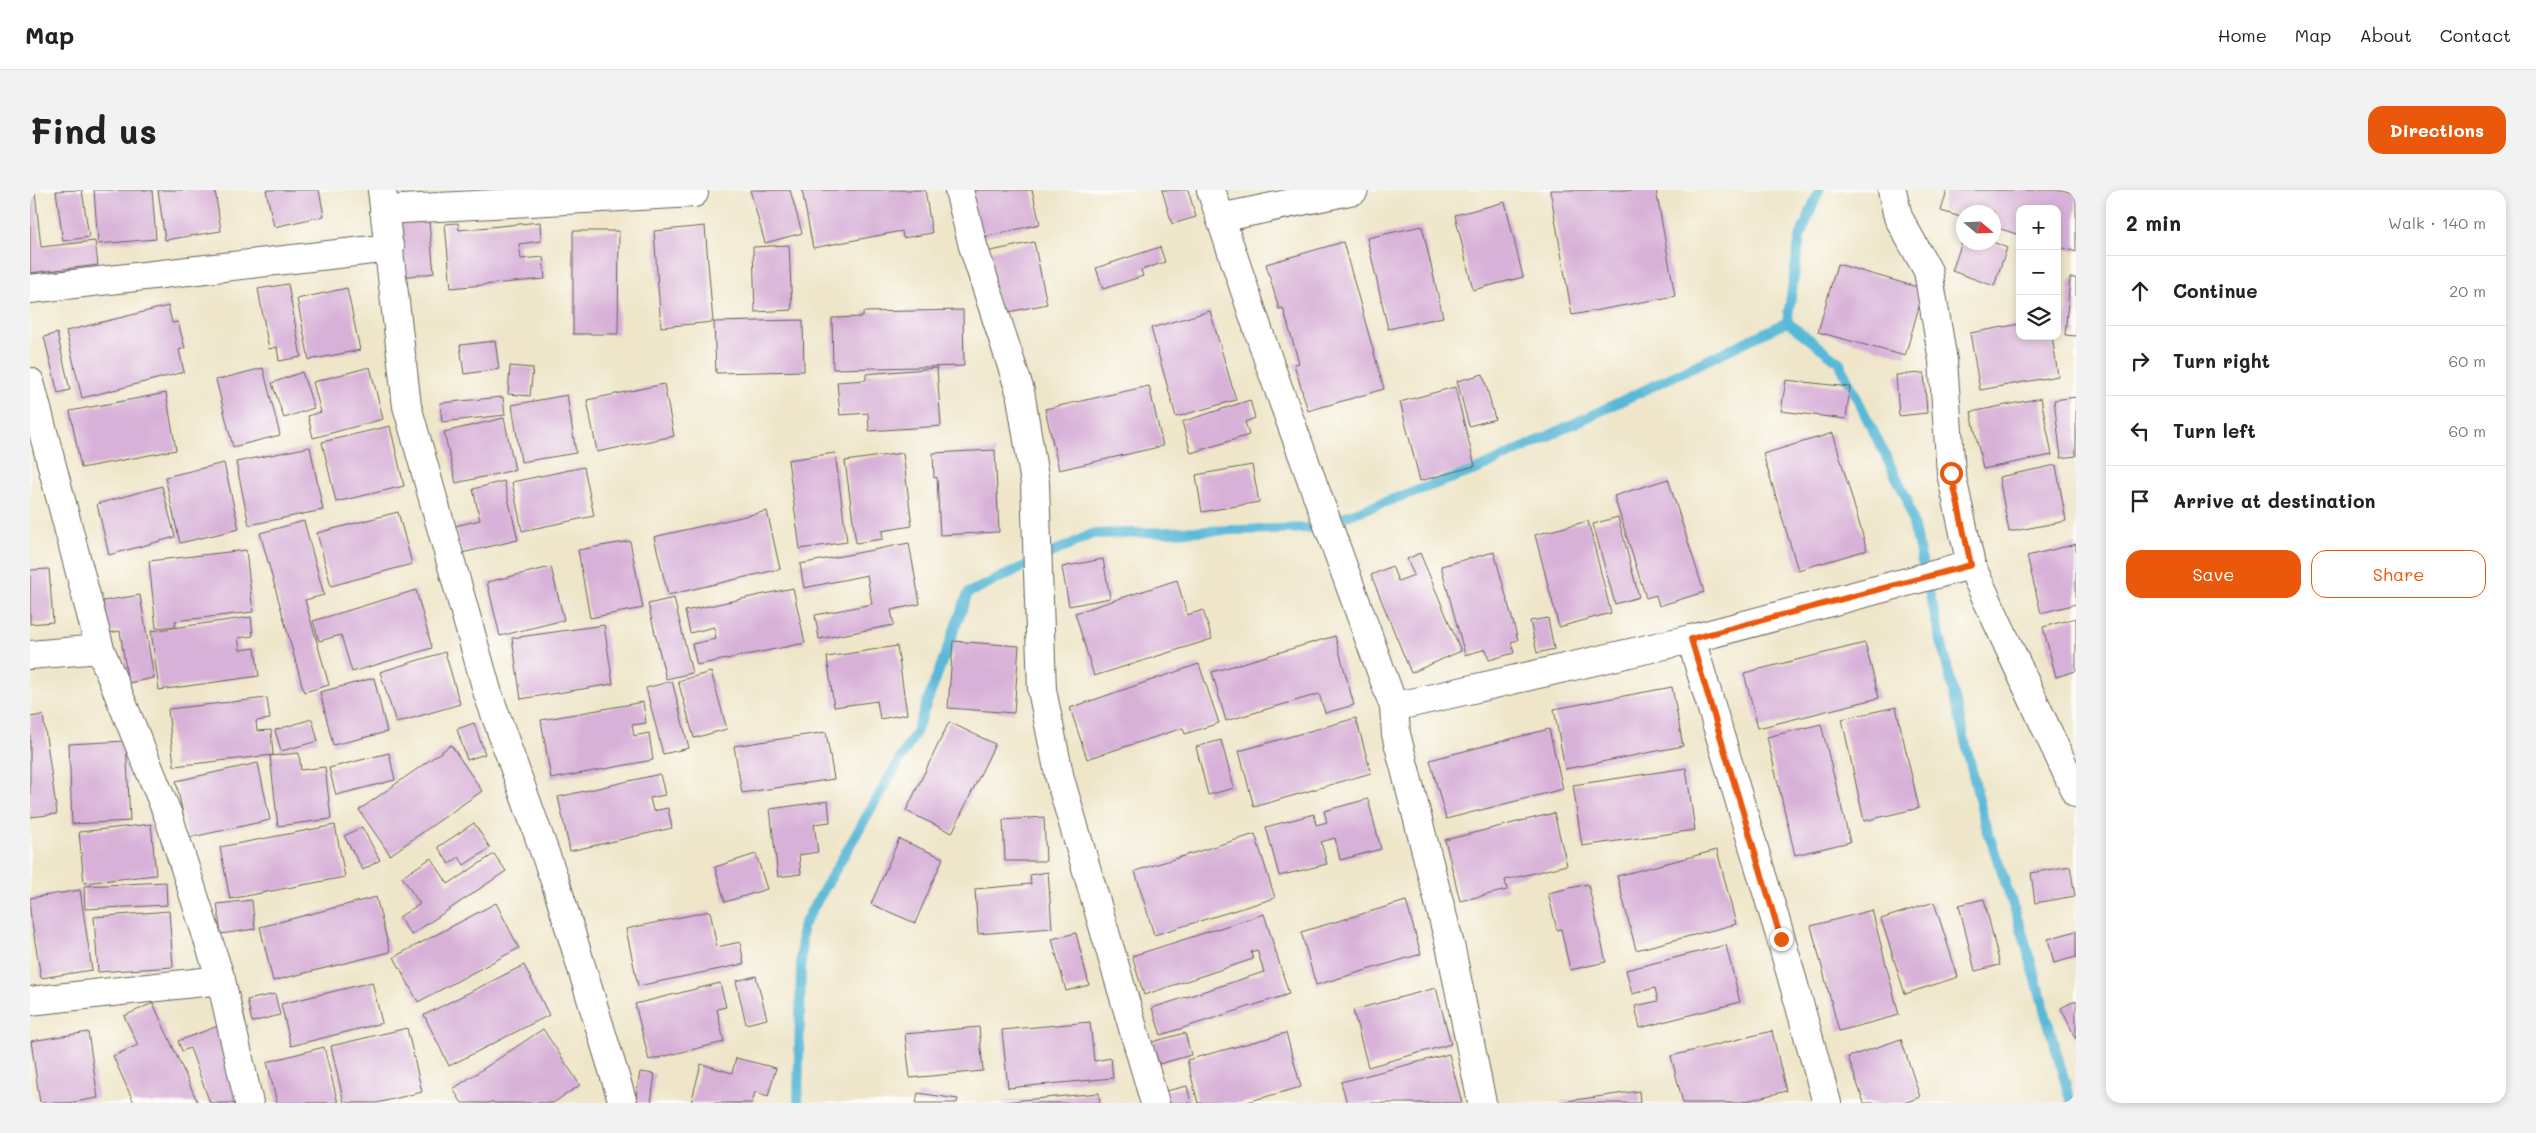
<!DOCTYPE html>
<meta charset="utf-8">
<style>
body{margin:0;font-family:Mali,sans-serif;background:#f2f2f2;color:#222}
.controls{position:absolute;right:15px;top:15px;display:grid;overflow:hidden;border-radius:10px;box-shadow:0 2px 8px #0003}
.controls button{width:45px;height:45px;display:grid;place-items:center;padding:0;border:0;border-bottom:1px solid #e0e0e0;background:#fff;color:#222;font:25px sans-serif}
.compass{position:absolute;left:1926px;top:15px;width:45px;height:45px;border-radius:50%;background:#fff;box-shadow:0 2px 8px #0003;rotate:109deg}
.stop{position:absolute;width:15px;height:15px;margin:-11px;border:4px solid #ea580c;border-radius:50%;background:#fff}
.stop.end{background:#ea580c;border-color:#fff;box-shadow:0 1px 5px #0008}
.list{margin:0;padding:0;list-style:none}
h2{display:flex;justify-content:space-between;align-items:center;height:65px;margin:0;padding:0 20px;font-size:21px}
h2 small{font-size:16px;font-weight:400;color:#767676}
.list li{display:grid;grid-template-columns:32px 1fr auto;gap:15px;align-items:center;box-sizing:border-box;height:70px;padding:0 20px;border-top:1px solid #e0e0e0}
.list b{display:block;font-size:19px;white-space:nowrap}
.list em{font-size:16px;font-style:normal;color:#767676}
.actions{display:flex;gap:10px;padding:15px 20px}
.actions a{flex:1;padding:11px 0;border:1px solid #ea580c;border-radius:15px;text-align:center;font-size:18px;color:#ea580c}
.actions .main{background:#ea580c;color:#fff}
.icon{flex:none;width:28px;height:28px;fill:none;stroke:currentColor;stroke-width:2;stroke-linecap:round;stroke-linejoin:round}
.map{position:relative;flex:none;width:2046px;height:913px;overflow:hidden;border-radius:15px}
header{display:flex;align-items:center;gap:30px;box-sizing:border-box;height:70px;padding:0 25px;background:#fff;border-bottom:1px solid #e0e0e0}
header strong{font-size:24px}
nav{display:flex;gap:28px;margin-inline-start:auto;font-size:18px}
.intro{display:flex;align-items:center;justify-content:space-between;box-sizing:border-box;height:120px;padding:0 30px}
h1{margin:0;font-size:35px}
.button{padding:12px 22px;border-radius:15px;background:#ea580c;color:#fff;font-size:18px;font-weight:700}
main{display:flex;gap:30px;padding:0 30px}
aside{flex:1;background:#fff;border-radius:15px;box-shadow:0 2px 8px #0003}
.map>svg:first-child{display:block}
</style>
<header>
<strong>Map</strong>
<nav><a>Home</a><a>Map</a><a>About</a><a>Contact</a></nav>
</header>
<div class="intro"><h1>Find us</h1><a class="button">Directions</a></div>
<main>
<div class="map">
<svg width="2046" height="913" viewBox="0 0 2046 913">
<rect width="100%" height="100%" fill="#fdfcf7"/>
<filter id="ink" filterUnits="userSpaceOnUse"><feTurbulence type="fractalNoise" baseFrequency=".02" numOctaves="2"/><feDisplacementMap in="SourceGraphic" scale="10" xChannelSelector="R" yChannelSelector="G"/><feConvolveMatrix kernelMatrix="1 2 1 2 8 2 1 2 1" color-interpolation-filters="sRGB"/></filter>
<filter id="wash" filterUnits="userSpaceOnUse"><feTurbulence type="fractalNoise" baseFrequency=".0096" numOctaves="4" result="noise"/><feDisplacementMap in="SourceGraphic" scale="20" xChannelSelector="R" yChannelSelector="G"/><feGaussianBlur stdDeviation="1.12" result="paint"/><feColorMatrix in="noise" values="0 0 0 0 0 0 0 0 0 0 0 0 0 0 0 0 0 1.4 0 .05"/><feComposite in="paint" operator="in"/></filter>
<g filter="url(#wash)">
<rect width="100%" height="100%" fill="#efe6ca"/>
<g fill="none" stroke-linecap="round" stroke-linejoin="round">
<g stroke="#59b8d7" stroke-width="10">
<polyline points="1789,0 1770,47 1757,132 1809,172 1877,309 1954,630 1994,748 2041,913"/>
<polyline points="768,913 772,737 886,542 938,403 1062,344 1282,338 1451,278 1757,132"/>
</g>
</g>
<g id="blocks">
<g fill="#d8b1d8">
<polygon points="52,0 59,47 33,51 26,1"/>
<polygon points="64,0 122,0 126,49 68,54"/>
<polygon points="128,0 185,0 191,41 135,50"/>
<polygon points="236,0 289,0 294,26 244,37"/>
<polygon points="720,0 760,0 772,43 735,53"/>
<polygon points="772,0 895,0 902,43 873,48 872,41 783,58"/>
<polygon points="949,0 1002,0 1010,34 950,48 940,2"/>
<polygon points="1132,0 1158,0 1166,27 1142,34"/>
<polygon points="1520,0 1626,0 1645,106 1542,125"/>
<polygon points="1917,0 2032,0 2046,4 2046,62 2027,56 2027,19 1990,19 1990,45 1964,37 1964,22 1934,22 1934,28 1911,21"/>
<polygon points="0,2 5,2 11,57 65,51 68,75 0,83"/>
<polygon points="1475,12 1493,87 1443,100 1425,25"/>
<polygon points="398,22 404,83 372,87 366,25"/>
<polygon points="510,32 511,51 489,54 491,69 513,67 515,89 421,98 415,34 428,33 429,40"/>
<polygon points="675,36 683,132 631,137 624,41"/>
<polygon points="1392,36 1413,127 1358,139 1337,48"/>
<polygon points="543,41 589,41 588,144 543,144"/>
<polygon points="1004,52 1017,114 969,124 956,62"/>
<polygon points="1313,52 1354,199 1278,221 1264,174 1269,173 1253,118 1249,119 1236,74"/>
<polygon points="1932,52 1963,52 1977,58 1964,96 1922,81"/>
<polygon points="759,55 762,120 725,122 723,57"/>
<polygon points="1130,57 1135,72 1111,80 1113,86 1073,99 1066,78"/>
<polygon points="1807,74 1894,99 1875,166 1788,142"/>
<polygon points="2040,88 2046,88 2046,146 2035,145"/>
<polygon points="258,94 271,167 249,171 247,157 239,159 228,99"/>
<polygon points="317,98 330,160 279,170 267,109"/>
<polygon points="138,116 142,133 148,132 155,158 149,160 154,182 52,208 36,141"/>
<polygon points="933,120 934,176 803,179 802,128 833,127 833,122"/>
<polygon points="1180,121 1206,210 1146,227 1121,138"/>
<polygon points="773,130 774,181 686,183 684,132"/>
<polygon points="1990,134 1990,146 2022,146 2028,186 1950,200 1940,143"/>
<polygon points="27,143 40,200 28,203 14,147"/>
<polygon points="465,151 469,179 434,184 430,155"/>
<polygon points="480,176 503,178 500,206 478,204"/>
<polygon points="340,177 353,229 283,248 278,226 291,222 283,192"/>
<polygon points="233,178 250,245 203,257 186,190"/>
<polygon points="907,178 911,236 839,241 838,223 810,225 807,192 836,190 836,184"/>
<polygon points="272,182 284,218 254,228 242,193"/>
<polygon points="1894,183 1897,223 1869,226 1866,185"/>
<polygon points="1453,184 1465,229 1439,236 1427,191"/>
<polygon points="1756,190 1820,197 1816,229 1751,221"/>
<polygon points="634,194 644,246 567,262 557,210"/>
<polygon points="1119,196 1133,256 1029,280 1015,219"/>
<polygon points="1425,197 1445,276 1390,291 1370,212"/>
<polygon points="136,203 146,260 51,278 40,221"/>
<polygon points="537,205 546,263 491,272 482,215"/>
<polygon points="473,207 475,225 412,232 410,213"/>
<polygon points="2046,207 2046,266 2031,268 2024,210"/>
<polygon points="2011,208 2022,265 1953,279 1941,222"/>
<polygon points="1220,210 1225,228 1215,232 1219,245 1161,263 1152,232"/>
<polygon points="474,228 485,280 426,293 414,242"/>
<polygon points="360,236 374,296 306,312 292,252"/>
<polygon points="1803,243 1837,360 1768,380 1733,264"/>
<polygon points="280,257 293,320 219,335 206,272"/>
<polygon points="965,260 969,342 910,345 907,287 904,288 903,263"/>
<polygon points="805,263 817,352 770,359 758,270"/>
<polygon points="873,263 882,336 852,341 853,349 826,353 815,271"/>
<polygon points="194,273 209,339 150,353 135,287"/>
<polygon points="1222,275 1229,312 1172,322 1166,285"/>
<polygon points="2026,275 2036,331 1979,342 1969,287"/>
<polygon points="554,277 564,326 492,341 482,292"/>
<polygon points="1638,289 1674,402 1629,416 1626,405 1616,408 1584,306"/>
<polygon points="474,291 488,350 432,363 425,336 450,330 443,299"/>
<polygon points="132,296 145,347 79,365 67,314"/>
<polygon points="737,321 750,379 638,405 624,347"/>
<polygon points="368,322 382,374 301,396 287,343"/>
<polygon points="1588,327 1609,407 1585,414 1563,334"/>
<polygon points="274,331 294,405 275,410 299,495 274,502 230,343"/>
<polygon points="1558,331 1581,423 1529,437 1505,345"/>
<polygon points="600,351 613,418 560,428 548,360"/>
<polygon points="879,353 890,414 861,420 864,435 789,449 785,425 842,414 837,385 774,398 770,374"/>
<polygon points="2046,354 2046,414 2011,423 1997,366"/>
<polygon points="216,360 223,422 145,431 146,436 126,438 119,371"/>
<polygon points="1464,362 1488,450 1481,452 1484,463 1459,470 1456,459 1435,465 1411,376"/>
<polygon points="1390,363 1431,461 1381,483 1341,385 1362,376 1368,391 1384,385 1377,369"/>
<polygon points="1073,369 1080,408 1039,416 1032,377"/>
<polygon points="521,377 534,430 470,446 457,392"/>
<polygon points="19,379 23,432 0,434 0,380"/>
<polygon points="1147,390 1157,425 1173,420 1182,449 1064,486 1045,423"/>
<polygon points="763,398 775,453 667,475 662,454 686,449 684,437 660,443 655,421"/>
<polygon points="386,400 402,458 322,482 311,445 289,451 283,431"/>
<polygon points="110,405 124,488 98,493 90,441 78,443 73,411"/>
<polygon points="644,408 662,483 636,489 618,414"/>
<polygon points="221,427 223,446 208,448 210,460 225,458 229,486 129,500 121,441"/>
<polygon points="1518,428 1524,459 1507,463 1500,431"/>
<polygon points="2046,428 2046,481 2026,487 2013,437"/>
<polygon points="574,435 583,494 491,509 482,448"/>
<polygon points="1305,446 1324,515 1295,523 1289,504 1196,531 1182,482"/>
<polygon points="923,451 989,456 984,523 918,518"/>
<polygon points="1835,453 1849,508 1728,538 1714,483"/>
<polygon points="867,456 877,524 850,529 847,511 804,517 797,467"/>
<polygon points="415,462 430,514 366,533 350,482"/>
<polygon points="1169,474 1189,533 1155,544 1153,538 1057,569 1040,518"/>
<polygon points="681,482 697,539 664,548 648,491"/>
<polygon points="344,488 357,542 303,555 290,502"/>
<polygon points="642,491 659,558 633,564 616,498"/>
<polygon points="1642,497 1653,556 1535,579 1524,519"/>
<polygon points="237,508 240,529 226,531 227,541 241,540 243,565 144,576 138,519"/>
<polygon points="613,512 616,533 602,535 604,546 619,543 623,570 521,589 511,530"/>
<polygon points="1866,517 1889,618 1834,631 1812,529"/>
<polygon points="13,525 27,624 0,627 0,527"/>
<polygon points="1326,528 1341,583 1224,617 1209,561"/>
<polygon points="282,529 288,551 251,561 245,540"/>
<polygon points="919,532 965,554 922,643 876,621"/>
<polygon points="444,533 455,564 437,570 427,539"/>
<polygon points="1791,534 1820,652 1765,665 1737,547"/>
<polygon points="1519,539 1533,599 1416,629 1400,570"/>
<polygon points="796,542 804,589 712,603 704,556"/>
<polygon points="1191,550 1204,598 1178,605 1166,557"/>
<polygon points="96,551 100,631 42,634 39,554"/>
<polygon points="421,555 452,601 360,665 329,620"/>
<polygon points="269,563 271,580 295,577 301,629 248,636 240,566"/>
<polygon points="359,563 365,590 306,605 299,578"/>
<polygon points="228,573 240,630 158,648 146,591"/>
<polygon points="1656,578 1665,640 1552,656 1543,595"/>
<polygon points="630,584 635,605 620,608 623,621 638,618 642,638 540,661 528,607"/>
<polygon points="1338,609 1351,659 1310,670 1305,648 1291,652 1297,674 1249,686 1236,637 1284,624 1286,635 1297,632 1294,621"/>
<polygon points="798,611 800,632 784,634 788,662 769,665 771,684 748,687 740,619"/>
<polygon points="1524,623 1537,675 1475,690 1477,700 1430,711 1415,650"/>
<polygon points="1014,627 1016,671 975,671 973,630"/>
<polygon points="444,633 460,658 434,675 429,667 419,674 408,657"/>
<polygon points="121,634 126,685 54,693 49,642"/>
<polygon points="305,635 315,687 200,709 190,657"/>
<polygon points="332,637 350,670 333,680 314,646"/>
<polygon points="1225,644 1245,708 1124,745 1105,681"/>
<polygon points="869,649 913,668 885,733 841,714"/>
<polygon points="1687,660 1706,734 1606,760 1587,686"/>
<polygon points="464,664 476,681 381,745 369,727 390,714 372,687 401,668 418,694"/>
<polygon points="726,664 737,699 695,712 685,677"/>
<polygon points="2040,676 2045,706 2005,713 2001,683"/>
<polygon points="1018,682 1022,738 948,744 945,699 1001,694 1000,685"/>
<polygon points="136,692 137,715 55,719 54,696"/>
<polygon points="1558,694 1576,772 1540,780 1531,739 1527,740 1518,703"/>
<polygon points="50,700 62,780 11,788 0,721 0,708"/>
<polygon points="346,707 360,762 243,791 230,737"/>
<polygon points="1954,709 1970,775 1945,781 1929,715"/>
<polygon points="222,710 225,739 191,744 187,714"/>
<polygon points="1376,711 1391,764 1286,795 1271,742"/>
<polygon points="1904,712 1928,787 1875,804 1851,729"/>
<polygon points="466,713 489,758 388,812 364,767"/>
<polygon points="1842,720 1869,825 1809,841 1781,736"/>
<polygon points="139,721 143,777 68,782 64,727"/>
<polygon points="680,721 687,757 710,752 714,774 608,796 596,739"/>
<polygon points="1234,724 1259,804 1131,845 1122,818 1234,782 1227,760 1221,762 1223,769 1114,805 1102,766"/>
<polygon points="2046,741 2046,767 2024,773 2018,749"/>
<polygon points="1046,743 1059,795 1036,801 1022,749"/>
<polygon points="1696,755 1710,812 1610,838 1605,816 1628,811 1625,798 1602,804 1596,780"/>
<polygon points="494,775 519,825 419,876 394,825"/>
<polygon points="726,786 737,829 716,834 706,791"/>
<polygon points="342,792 352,833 261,856 251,814"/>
<polygon points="690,793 696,817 687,819 694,852 619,870 605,814"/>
<polygon points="1406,798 1421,854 1338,877 1323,820"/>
<polygon points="245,804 250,825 222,832 217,810"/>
<polygon points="2046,810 2046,849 2031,818"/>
<polygon points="123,813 168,913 104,913 83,866 108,855 94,826"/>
<polygon points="1060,832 1064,871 1081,868 1083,888 978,898 972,840"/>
<polygon points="188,836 215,913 180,913 160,858 152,861 148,851"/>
<polygon points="949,837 953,881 880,888 875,844"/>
<polygon points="377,838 392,902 347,913 314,913 301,856"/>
<polygon points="513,839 550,895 523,913 464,913 462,911 459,913 432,913 423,899"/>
<polygon points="1742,841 1756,901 1708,913 1653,913 1641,866"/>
<polygon points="58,842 68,908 38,913 10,913 1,851"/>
<polygon points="1155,843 1161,865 1129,874 1122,852"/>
<polygon points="1256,843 1271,897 1213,913 1168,913 1157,870"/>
<polygon points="1871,849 1890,907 1874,913 1834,913 1818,867"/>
<polygon points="294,857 308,913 247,913 237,872"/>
<polygon points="1419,864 1432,913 1317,913 1311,892"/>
<polygon points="706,868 746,878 738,906 725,902 722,913 661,913 671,874 702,883"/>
<polygon points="610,882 625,884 621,913 605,913"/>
<polygon points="1157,896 1161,913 1139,913 1136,901"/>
<polygon points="1609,901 1610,913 1530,913 1530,912"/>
<polygon points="888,903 928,909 927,913 886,913"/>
<polygon points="1069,903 1070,913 972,913 971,912"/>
</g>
</g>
</g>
<g filter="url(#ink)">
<use href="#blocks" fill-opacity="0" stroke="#666359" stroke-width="1"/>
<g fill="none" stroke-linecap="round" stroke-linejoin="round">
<g stroke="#666359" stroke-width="30">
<g id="minor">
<polyline points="352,0 377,216 458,504 526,694 593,913"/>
<polyline points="929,0 943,56 990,201 1005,293 1012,500 1030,589 1125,913"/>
<polyline points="1181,0 1241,178 1364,517 1366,544 1421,759 1452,913"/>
<polyline points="1862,0 1868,27 1898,81 1913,171 1921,283 1941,375 2046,603"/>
<polyline points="354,20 664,3"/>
<polyline points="1190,28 1324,0"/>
<polyline points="0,99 360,58"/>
<polyline points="0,192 70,459 138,625 191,790 219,913"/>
<polyline points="1661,449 1751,749 1797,913"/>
<polyline points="0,465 70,459"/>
<polyline points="1364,517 1661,449 1941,375"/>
<polyline points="0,811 191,790"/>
</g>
</g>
<use href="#minor" stroke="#fff" stroke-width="28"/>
</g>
</g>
<g fill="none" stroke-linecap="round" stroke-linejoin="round" filter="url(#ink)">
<polyline stroke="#ea580c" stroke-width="6" points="1751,749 1661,449 1941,375 1921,283"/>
</g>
</svg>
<div class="controls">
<button>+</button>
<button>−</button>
<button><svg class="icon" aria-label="layers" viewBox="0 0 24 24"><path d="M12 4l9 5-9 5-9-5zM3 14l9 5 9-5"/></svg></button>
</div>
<svg class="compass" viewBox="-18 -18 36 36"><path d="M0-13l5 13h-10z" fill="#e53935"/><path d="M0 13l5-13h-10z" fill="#767676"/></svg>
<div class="stop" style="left:1921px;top:283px"></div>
<div class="stop end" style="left:1751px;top:749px"></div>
</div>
<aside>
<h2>2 min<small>Walk · 140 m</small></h2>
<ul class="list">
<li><svg class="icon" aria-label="ahead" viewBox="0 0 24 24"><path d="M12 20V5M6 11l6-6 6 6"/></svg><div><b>Continue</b></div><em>20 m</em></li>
<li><svg class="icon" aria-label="right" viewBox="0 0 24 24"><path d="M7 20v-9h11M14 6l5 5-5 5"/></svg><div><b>Turn right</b></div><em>60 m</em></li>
<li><svg class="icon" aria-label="left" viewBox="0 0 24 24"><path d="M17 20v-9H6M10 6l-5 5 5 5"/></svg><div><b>Turn left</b></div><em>60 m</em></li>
<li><svg class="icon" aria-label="arrive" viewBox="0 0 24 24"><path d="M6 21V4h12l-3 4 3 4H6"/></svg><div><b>Arrive at destination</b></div></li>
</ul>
<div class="actions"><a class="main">Save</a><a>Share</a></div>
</aside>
</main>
